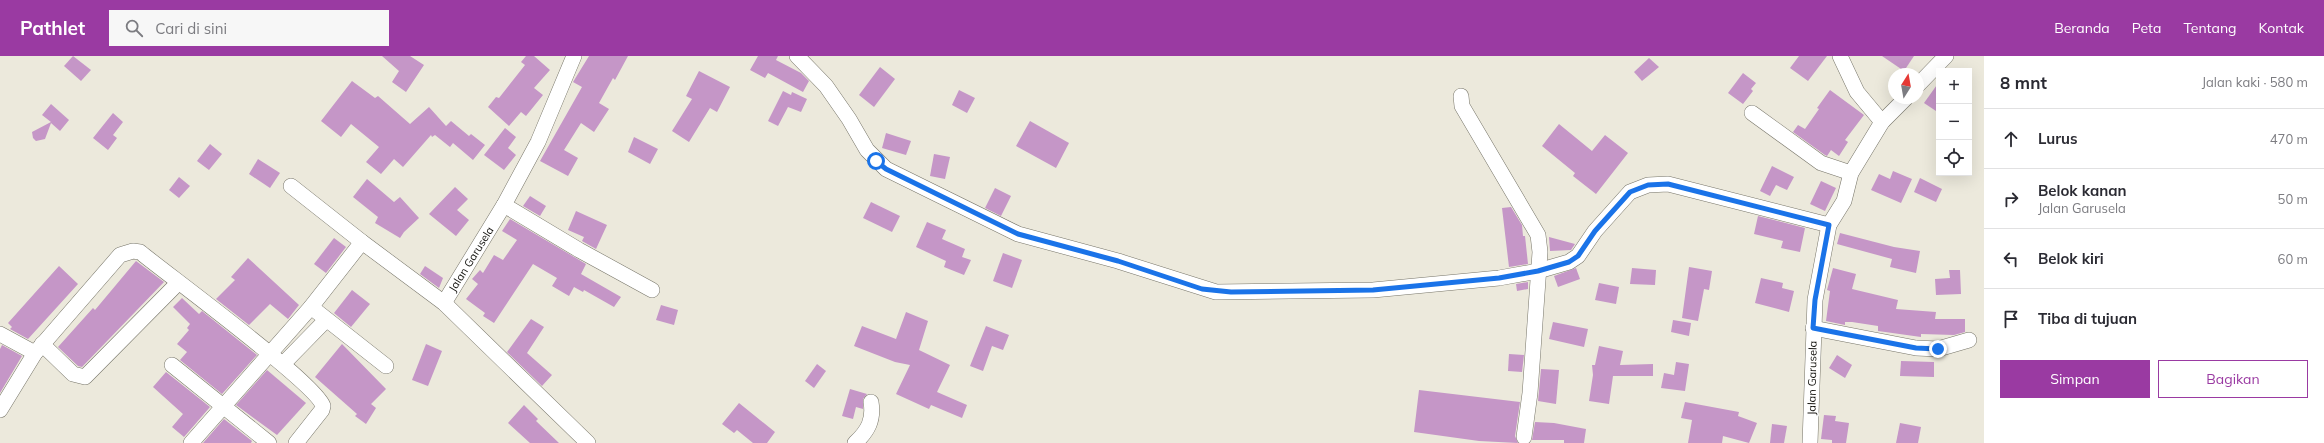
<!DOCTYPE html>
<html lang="id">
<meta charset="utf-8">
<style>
body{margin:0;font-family:Mulish,sans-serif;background:#f7f7f7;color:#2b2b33}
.controls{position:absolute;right:12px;top:12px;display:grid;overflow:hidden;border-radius:0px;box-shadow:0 4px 16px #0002}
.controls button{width:36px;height:36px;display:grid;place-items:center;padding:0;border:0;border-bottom:1px solid #e1e1e2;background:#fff;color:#2b2b33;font:20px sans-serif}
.compass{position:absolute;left:1888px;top:12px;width:36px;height:36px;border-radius:50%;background:#fff;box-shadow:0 4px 16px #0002;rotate:11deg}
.stop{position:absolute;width:12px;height:12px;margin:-9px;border:3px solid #1a73e8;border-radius:50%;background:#fff}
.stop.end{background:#1a73e8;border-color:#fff;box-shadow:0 1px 4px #0008}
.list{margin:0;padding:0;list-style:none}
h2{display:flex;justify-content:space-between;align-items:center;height:52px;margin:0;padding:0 16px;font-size:17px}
h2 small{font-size:13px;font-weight:400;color:#7c7c81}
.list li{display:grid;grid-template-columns:26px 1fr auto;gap:12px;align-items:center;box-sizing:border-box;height:60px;padding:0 16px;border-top:1px solid #e1e1e2}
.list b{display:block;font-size:15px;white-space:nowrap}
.list p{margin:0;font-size:13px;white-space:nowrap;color:#7c7c81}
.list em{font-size:13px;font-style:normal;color:#7c7c81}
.actions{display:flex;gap:8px;padding:12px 16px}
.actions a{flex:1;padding:9px 0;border:1px solid #9a3aa2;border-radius:0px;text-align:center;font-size:14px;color:#9a3aa2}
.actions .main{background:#9a3aa2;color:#fff}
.icon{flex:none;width:22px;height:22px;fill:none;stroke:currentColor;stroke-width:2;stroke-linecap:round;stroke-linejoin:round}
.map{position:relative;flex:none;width:1984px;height:387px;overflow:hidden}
header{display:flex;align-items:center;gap:24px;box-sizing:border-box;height:56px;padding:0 20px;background:#9a3aa2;color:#fff}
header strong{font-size:19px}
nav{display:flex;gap:22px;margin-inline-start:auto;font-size:14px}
.search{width:280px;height:36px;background:#f7f7f7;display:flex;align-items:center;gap:10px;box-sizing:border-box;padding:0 14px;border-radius:0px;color:#7c7c81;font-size:15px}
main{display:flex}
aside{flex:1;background:#fff}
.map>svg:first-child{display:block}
</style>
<header>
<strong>Pathlet</strong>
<div class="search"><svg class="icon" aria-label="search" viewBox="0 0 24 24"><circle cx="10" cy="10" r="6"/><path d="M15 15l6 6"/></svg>Cari di sini</div>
<nav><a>Beranda</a><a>Peta</a><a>Tentang</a><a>Kontak</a></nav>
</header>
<main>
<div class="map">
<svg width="1984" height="387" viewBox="0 0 1984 387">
<rect width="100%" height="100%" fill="#ece9dc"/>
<g fill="#c596c7">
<polygon points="73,0 91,14 81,25 64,10"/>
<polygon points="382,0 410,0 424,9 406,36 392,26 399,15"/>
<polygon points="526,0 534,0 550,14 534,32 543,39 526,60 521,56 509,70 488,51 496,41 499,42 525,9 521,6"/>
<polygon points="589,0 628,0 615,24 613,22 599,47 609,53 594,76 581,67 564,94 578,102 568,120 540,105 582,31 573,26"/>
<polygon points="758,0 778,0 776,4 801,17 809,25 803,36 768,17 765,22 750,14"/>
<polygon points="1799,0 1827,0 1808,25 1790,12"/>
<polygon points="1882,0 1914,0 1904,15"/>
<polygon points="1649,2 1659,11 1642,25 1634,16"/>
<polygon points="880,11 895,23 874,51 859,39"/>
<polygon points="699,15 730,31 717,56 710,52 689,86 672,75 692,43 686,40"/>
<polygon points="1743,17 1756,27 1751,33 1753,35 1743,48 1728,37"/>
<polygon points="352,25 375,42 378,40 410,68 429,51 446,70 451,65 469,80 471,78 485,89 473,104 453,87 450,91 435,79 432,81 431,79 403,111 394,103 381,118 366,106 379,91 351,68 341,81 321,65"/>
<polygon points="1939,26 1939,57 1924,47"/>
<polygon points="959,34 975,42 967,57 952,49"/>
<polygon points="1830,34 1864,59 1845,84 1848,86 1839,100 1831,94 1827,100 1825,99 1793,76 1798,69 1805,73 1819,53 1817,52"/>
<polygon points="783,35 791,39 792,36 807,43 801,56 788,51 778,70 768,65"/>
<polygon points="51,48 69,64 60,75 51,67 45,83 36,85 33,82 32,76 51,66 42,59"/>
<polygon points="113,57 123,66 113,79 117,82 108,94 93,82"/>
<polygon points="1030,65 1069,87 1056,112 1016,90"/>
<polygon points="1559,68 1592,95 1605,79 1628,97 1596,138 1573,120 1575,117 1542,90"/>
<polygon points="505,72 516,81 508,92 516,99 504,114 484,99"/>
<polygon points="886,77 911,85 906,99 882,92"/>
<polygon points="634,81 658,93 650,108 628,96"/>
<polygon points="210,88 222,98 209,114 197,105"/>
<polygon points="934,98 950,101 945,123 930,120"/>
<polygon points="258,103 280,117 270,132 249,118"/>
<polygon points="1772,110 1794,121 1787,134 1776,129 1770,140 1760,135"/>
<polygon points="1893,115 1912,123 1901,147 1871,134 1879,118 1890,123"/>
<polygon points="179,121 190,130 179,142 169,134"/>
<polygon points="1920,122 1942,133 1936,146 1914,136"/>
<polygon points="367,123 394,146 400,141 419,162 404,176 400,182 375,167 378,161 353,141"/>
<polygon points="1821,125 1836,132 1825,155 1810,148"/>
<polygon points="455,131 468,143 457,154 469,164 456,180 429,158"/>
<polygon points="995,132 1011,140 1001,160 985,152"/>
<polygon points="530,140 546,150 540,160 523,150"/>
<polygon points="871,146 900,160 892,176 863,162"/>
<polygon points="1511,151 1522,169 1523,180 1525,180 1528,208 1509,211 1502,152"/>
<polygon points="576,155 607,169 596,193 582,185 584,181 568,174"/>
<polygon points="1758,160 1805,172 1800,196 1781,192 1783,185 1754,178"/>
<polygon points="510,163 586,208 581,218 621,241 614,251 584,234 583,236 574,231 569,240 552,230 557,222 533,208 494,267 483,260 485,257 466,243 478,228 472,223 480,214 483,217 494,199 503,204 517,184 502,175"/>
<polygon points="927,166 946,174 942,183 965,193 962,201 971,204 964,219 944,211 946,205 916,191"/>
<polygon points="1840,177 1894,191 1920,195 1916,217 1890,211 1892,203 1837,188"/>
<polygon points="1549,181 1575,188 1571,194 1550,195"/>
<polygon points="334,182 346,191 326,217 314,208"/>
<polygon points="1003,197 1022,204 1012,232 993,225"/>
<polygon points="248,202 299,249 288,263 270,248 249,269 216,243 235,224 231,221"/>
<polygon points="136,205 164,226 82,311 78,310 58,291 93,252 95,254"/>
<polygon points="59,210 78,228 28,283 10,273 12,271 8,267"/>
<polygon points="425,210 443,222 439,232 420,218"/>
<polygon points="1689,211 1712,215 1709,234 1704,233 1698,265 1682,262"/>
<polygon points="1576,212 1580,223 1558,231 1554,220"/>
<polygon points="1632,212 1656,214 1655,229 1630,228"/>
<polygon points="1833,212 1856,218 1852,233 1898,244 1896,253 1936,256 1935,263 1965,263 1965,276 1954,279 1921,278 1921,281 1878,275 1878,270 1852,266 1845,266 1845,269 1826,265 1830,235 1827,234"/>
<polygon points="1949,214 1960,214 1961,238 1936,239 1935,223 1950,222"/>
<polygon points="1761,222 1783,227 1782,232 1794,235 1789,256 1755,247"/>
<polygon points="1528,226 1528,233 1517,235 1516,228"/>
<polygon points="1599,227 1619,231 1616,248 1595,244"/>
<polygon points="352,234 370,248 351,271 334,257"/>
<polygon points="182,242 199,258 202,255 257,299 222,338 180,304 187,296 177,288 189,274 187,272 190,268 173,251"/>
<polygon points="661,249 678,254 674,269 656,264"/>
<polygon points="906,256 928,265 919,294 950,309 937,336 967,349 962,362 931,349 929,353 896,338 910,309 895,306 854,290 862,270 896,283"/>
<polygon points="531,263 544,271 527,297 552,319 542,330 507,296"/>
<polygon points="1673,264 1691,267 1689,280 1671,276"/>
<polygon points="1553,266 1588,273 1584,291 1549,283"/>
<polygon points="986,270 1009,279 1003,294 992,290 983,315 970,310"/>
<polygon points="342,288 386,333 371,348 376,352 366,368 355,360 357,358 315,321"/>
<polygon points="426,288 442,295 428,330 412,324"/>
<polygon points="2,289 22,300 0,337 0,293"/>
<polygon points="1599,290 1623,295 1620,309 1653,308 1653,320 1613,320 1609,348 1589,345 1593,319 1592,309 1595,309"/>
<polygon points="1509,298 1524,299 1522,316 1508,315"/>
<polygon points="1837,299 1852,309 1845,322 1829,312"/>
<polygon points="1901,305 1934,306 1934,321 1900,320"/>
<polygon points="1676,306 1689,308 1685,335 1661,332 1664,317 1674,319"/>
<polygon points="817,308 826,315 814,332 805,325"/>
<polygon points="1541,313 1559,314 1556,348 1538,345"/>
<polygon points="267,314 306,347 277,379 236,349"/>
<polygon points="166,316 210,351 184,381 172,371 183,358 153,331"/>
<polygon points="850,333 867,338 863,343 863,353 856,351 853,363 842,360"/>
<polygon points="1419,334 1520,346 1515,380 1518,387 1479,385 1414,376"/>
<polygon points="1685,346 1739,356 1738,360 1757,367 1749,387 1723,380 1722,387 1688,387 1692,364 1681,362"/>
<polygon points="739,347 775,376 767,387 753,387 737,374 734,377 722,368"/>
<polygon points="524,349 538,363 536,365 559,387 530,387 508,367"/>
<polygon points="1824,359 1836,360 1835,365 1849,367 1846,387 1832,387 1832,384 1821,383"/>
<polygon points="224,363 252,385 251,387 203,387"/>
<polygon points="1535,366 1554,367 1586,373 1584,387 1564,387 1564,384 1532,384"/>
<polygon points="1900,367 1921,371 1918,387 1896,387"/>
<polygon points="1772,368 1787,370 1784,387 1770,387"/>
</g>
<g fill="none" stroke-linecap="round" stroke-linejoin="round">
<g stroke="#777569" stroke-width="16">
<g id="street">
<polyline points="797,0 826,30 849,63 867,94 886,113 1018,178 1118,205 1216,236 1373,234 1499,222 1538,215 1569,206 1578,200 1595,175 1630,136 1648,129 1668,128 1829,169"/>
<polyline points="1840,0 1857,36 1882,66"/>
<polyline points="1918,29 1946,0"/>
<polyline points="1461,40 1462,50 1538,179 1540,196 1530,337 1524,381"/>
<polyline points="1752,57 1821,107 1851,117"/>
<polyline points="291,130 362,186"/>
<polyline points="504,149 579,194 652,234"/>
<polyline points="444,247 504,149 538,86 574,0"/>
<polyline points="311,251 386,310"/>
<polyline points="1813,272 1916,292 1938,293 1969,284"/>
<polyline points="0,278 35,297"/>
<polyline points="42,288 73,318 85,321 178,227"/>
<polyline points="283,308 326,264"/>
<polyline points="172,309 269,387"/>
<path d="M0,354L35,297L120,199L133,195L140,196C168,219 317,328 323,350L322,354L296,387"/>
<polyline points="191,387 311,251 362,186 444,247 588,387"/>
<path d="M855,387C868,375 874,364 871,346"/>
<polyline points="1810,387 1815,244 1829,169 1844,145 1851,117 1882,66 1906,42"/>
</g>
</g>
<use href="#street" stroke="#fff" stroke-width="15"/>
</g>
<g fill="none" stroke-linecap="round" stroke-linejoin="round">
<polyline stroke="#1a73e8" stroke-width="5" points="876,105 886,113 1018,178 1118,205 1202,233 1231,236 1373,234 1499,222 1538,215 1569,206 1578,200 1595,175 1630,136 1648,129 1668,128 1829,169 1815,244 1813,272 1916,292 1938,293"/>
</g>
<g text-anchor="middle" stroke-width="3" stroke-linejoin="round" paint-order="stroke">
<g font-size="11" fill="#13120e" stroke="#fff">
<text transform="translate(471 203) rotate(-58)" y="4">Jalan Garusela</text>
<text transform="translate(1812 322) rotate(-89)" y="4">Jalan Garusela</text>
</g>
</g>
</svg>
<div class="controls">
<button>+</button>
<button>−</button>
<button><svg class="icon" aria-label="locate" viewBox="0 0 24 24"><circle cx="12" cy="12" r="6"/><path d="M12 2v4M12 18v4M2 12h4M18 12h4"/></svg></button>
</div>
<svg class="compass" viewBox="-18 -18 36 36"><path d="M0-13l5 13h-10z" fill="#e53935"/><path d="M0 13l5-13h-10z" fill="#7c7c81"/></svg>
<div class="stop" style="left:876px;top:105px"></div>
<div class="stop end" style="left:1938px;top:293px"></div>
</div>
<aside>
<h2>8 mnt<small>Jalan kaki · 580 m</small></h2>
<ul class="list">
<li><svg class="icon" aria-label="ahead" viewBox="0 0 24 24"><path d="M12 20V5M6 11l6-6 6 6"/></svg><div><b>Lurus</b></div><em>470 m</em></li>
<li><svg class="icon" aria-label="right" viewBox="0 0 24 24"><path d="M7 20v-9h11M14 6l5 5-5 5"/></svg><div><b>Belok kanan</b><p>Jalan Garusela</p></div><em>50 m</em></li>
<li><svg class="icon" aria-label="left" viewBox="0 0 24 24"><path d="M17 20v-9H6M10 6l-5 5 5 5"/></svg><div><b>Belok kiri</b></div><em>60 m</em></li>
<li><svg class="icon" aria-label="arrive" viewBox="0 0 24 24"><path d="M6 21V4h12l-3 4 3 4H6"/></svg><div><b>Tiba di tujuan</b></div></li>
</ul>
<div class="actions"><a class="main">Simpan</a><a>Bagikan</a></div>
</aside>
</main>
